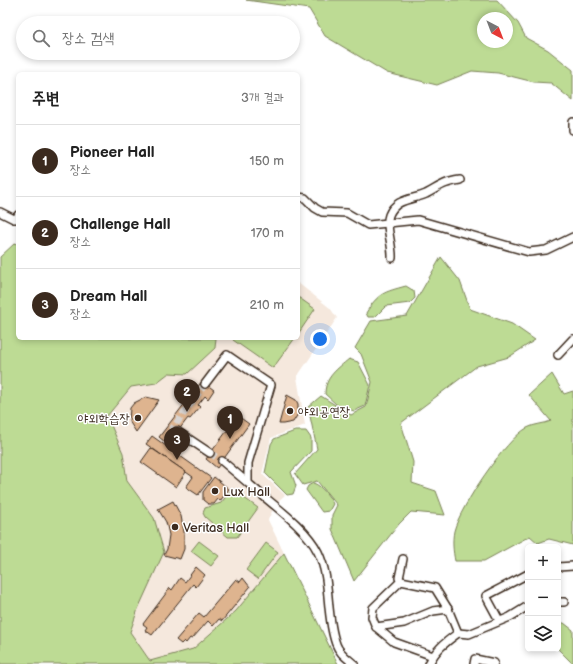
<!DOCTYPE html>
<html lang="ko">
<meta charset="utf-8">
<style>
body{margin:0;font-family:"Balsamiq Sans","Poor Story",sans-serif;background:#f6f6f6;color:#222}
.controls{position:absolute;right:12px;bottom:12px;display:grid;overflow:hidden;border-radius:6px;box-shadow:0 2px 6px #0003}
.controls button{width:36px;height:36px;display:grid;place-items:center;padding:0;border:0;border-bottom:1px solid #e0e0e0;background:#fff;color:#222;font:20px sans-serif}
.compass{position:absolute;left:477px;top:12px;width:36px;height:36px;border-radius:50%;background:#fff;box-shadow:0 2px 6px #0003;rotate:138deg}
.you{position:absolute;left:320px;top:339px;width:14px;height:14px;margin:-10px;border:3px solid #fff;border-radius:50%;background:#1a73e8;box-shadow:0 0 0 6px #1a73e833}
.badge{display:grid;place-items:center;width:26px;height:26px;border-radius:50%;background:#3b2a1e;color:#fff;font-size:13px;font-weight:700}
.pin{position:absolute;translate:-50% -33px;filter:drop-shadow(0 1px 2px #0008)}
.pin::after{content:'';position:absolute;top:21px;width:14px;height:12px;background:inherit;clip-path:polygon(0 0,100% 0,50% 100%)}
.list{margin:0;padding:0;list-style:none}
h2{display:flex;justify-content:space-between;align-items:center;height:52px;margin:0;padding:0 16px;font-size:17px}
h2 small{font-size:13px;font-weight:400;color:#767676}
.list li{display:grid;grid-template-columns:26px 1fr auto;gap:12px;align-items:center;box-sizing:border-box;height:72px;padding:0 16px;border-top:1px solid #e0e0e0}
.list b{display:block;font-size:15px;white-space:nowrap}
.list p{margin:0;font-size:13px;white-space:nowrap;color:#767676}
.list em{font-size:13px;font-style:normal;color:#767676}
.icon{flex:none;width:22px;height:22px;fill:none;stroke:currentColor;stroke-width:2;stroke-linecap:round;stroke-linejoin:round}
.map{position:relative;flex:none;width:573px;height:664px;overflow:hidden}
.search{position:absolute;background:#fff;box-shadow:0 2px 6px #0003;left:16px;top:16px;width:284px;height:44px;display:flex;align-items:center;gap:10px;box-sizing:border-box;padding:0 14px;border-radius:22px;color:#767676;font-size:15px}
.panel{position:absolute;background:#fff;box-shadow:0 2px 6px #0003;left:16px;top:72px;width:284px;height:268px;border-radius:6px}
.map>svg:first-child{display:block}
</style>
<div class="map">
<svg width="573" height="664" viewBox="0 0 573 664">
<rect width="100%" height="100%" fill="#fff"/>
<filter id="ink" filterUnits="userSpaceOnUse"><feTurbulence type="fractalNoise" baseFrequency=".025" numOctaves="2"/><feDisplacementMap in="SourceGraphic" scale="8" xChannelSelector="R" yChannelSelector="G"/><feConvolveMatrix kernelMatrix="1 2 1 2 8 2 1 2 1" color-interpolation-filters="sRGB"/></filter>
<g filter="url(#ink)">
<polygon fill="#f5e8dd" points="298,283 330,308 337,318 297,377 305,425 271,438 262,474 285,495 276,503 268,520 284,553 236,611 185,658 150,661 130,632 138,609 154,518 127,481 123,453 107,416 131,387 156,383 169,373 215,348 216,338 298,338"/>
<g fill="#bddb94" stroke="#7c8259" fill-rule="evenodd">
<path d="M246,0H497L518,23L526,38L548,50L573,70V101L551,83L534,82L498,73L472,71L437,85L387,73L325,36L309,9ZM483,18H507V42H483Z"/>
<polygon points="15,243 18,244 18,338 216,338 215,348 187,374 169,373 156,383 131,387 107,416 123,453 127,481 154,518 164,552 138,609 130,632 150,661 193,649 236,611 284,553 338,664 0,664 0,257"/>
<polygon points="441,257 460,281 470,309 512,324 535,340 509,357 477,366 401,423 413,462 412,483 436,491 445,515 411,512 399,524 354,581 332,529 332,515 337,505 317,481 303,485 295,474 317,449 308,407 321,396 351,415 366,407 372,382 361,354 355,348 371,321 407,316"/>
<path d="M406,286L414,291L415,298L410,303L386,306L375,317H368L366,313C378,293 384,292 406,286Z"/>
<polygon points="298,297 315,309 298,334"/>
<polygon points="234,338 295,338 273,368 233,340"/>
<path d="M349,359L358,362L370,385L365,406L354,411L337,405L325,394C325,377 337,369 349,359Z"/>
<path d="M552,374L564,394L573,391V545L549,539L538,543L530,536L484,561H455C453,551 452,541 454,531C460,507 506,439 527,428C534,424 544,424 551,421L529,395Z"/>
<polygon points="295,431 306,431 311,438 311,451 291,472 296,486 293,494 287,495 265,473 271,444 274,439"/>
<path d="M313,483C321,485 330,497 333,504L329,511L322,512L306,490L308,486Z"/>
<polygon points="232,489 258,508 237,537 228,537 205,517 203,513 205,508 221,503"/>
<polygon points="199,541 219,556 211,566 191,551"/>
<polygon points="266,543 278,552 258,579 246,570"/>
<polygon points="558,623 564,623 573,630 573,664 558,649"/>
</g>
<g fill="#deb48f" stroke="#3b2a1e">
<polygon points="202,381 214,390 208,399 205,396 198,405 200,407 190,419 188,418 175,435 172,433 165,442 159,437"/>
<polygon points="287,395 296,400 298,404 298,414 293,422 283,424 279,424"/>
<polygon points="146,397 159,400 136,432 129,421 130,408 134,403"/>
<polygon points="238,416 249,424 217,468 206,459"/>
<polygon points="152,436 211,478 198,495 186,487 193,477 146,444"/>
<polygon points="151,448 186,472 176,487 141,462"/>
<polygon points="214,477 229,489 220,501 218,499 214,504 208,504 203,500 203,492"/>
<polygon points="173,501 181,516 184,532 184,549 180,559 164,555 167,549 169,535 166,522 158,509"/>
<polygon points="196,567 205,575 196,587 193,584 152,635 145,630 147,627 143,624 170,588 172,590 180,578 185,582"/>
<polygon points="243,578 250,587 222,621 219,619 213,626 208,621 192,639 190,638 186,643 184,641 181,644 176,640 199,613 204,617 236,579 240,582"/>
</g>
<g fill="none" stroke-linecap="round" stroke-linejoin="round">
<g stroke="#d8d4d2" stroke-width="7" stroke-dasharray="7 3.5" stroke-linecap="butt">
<polyline points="177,431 173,428 205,384"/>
<polyline points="210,453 222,461"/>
</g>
<g stroke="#3b2a1e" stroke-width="10">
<g id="minor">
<polyline points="573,122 573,130"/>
<polyline points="298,197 305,198 315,208 322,212 347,213 368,225 418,220 529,252 546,250 573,237"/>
<polyline points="0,212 14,219 17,219 18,215"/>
<path d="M392,258C393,246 385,225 389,215C396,198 412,200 426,194C441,186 442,183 460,180"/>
<polyline points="558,355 573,339"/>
<path d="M205,384L227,355L271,385L248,463V483C269,502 306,527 318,552C332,581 325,614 336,644C339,653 347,658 354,664"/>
<polyline points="177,431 210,453"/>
<polyline points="222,461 248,483"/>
<polyline points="558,567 573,566"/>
<polyline points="401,581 399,578 403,559"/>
<polyline points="558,602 564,602"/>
<polyline points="499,620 486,596 528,574"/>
<polyline points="376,627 404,623 433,611 448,609"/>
<polyline points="433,656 394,642 376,627 372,617 373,608 401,581 435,588 448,609 458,633"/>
<path d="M429,664C435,650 446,642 458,633L469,634L510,617L528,606"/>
<polyline points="474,664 475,659 494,663"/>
</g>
</g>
<use href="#minor" stroke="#fff" stroke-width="7"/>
</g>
</g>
<g fill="#3b2a1e" stroke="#fff" stroke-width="1.5">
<circle cx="290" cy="411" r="4"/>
<circle cx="138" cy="418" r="4"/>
<circle cx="215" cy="491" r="4"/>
<circle cx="175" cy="527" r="4"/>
</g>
<g text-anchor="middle" stroke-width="3" stroke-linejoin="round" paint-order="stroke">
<g font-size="13" fill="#3b2a1e" stroke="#fff" text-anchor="start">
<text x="298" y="416">야외공연장</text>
<text x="130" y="423" text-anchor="end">야외학습장</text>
<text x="223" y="496">Lux Hall</text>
<text x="183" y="532">Veritas Hall</text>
</g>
</g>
</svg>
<div class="controls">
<button>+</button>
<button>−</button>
<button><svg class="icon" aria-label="layers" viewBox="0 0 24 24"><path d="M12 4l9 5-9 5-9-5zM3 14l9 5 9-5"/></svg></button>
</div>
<svg class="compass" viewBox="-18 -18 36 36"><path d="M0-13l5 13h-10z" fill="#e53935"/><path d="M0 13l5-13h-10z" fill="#767676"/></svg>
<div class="you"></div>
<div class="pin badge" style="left:230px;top:439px">1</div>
<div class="pin badge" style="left:187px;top:412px">2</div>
<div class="pin badge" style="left:177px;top:460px">3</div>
<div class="search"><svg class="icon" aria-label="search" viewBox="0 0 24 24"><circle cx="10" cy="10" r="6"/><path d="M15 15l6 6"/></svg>장소 검색</div>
<section class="panel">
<h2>주변<small>3개 결과</small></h2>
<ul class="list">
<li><span class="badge">1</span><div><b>Pioneer Hall</b><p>장소</p></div><em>150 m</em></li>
<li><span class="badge">2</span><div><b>Challenge Hall</b><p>장소</p></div><em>170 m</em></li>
<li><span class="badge">3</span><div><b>Dream Hall</b><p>장소</p></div><em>210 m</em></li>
</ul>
</section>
</div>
